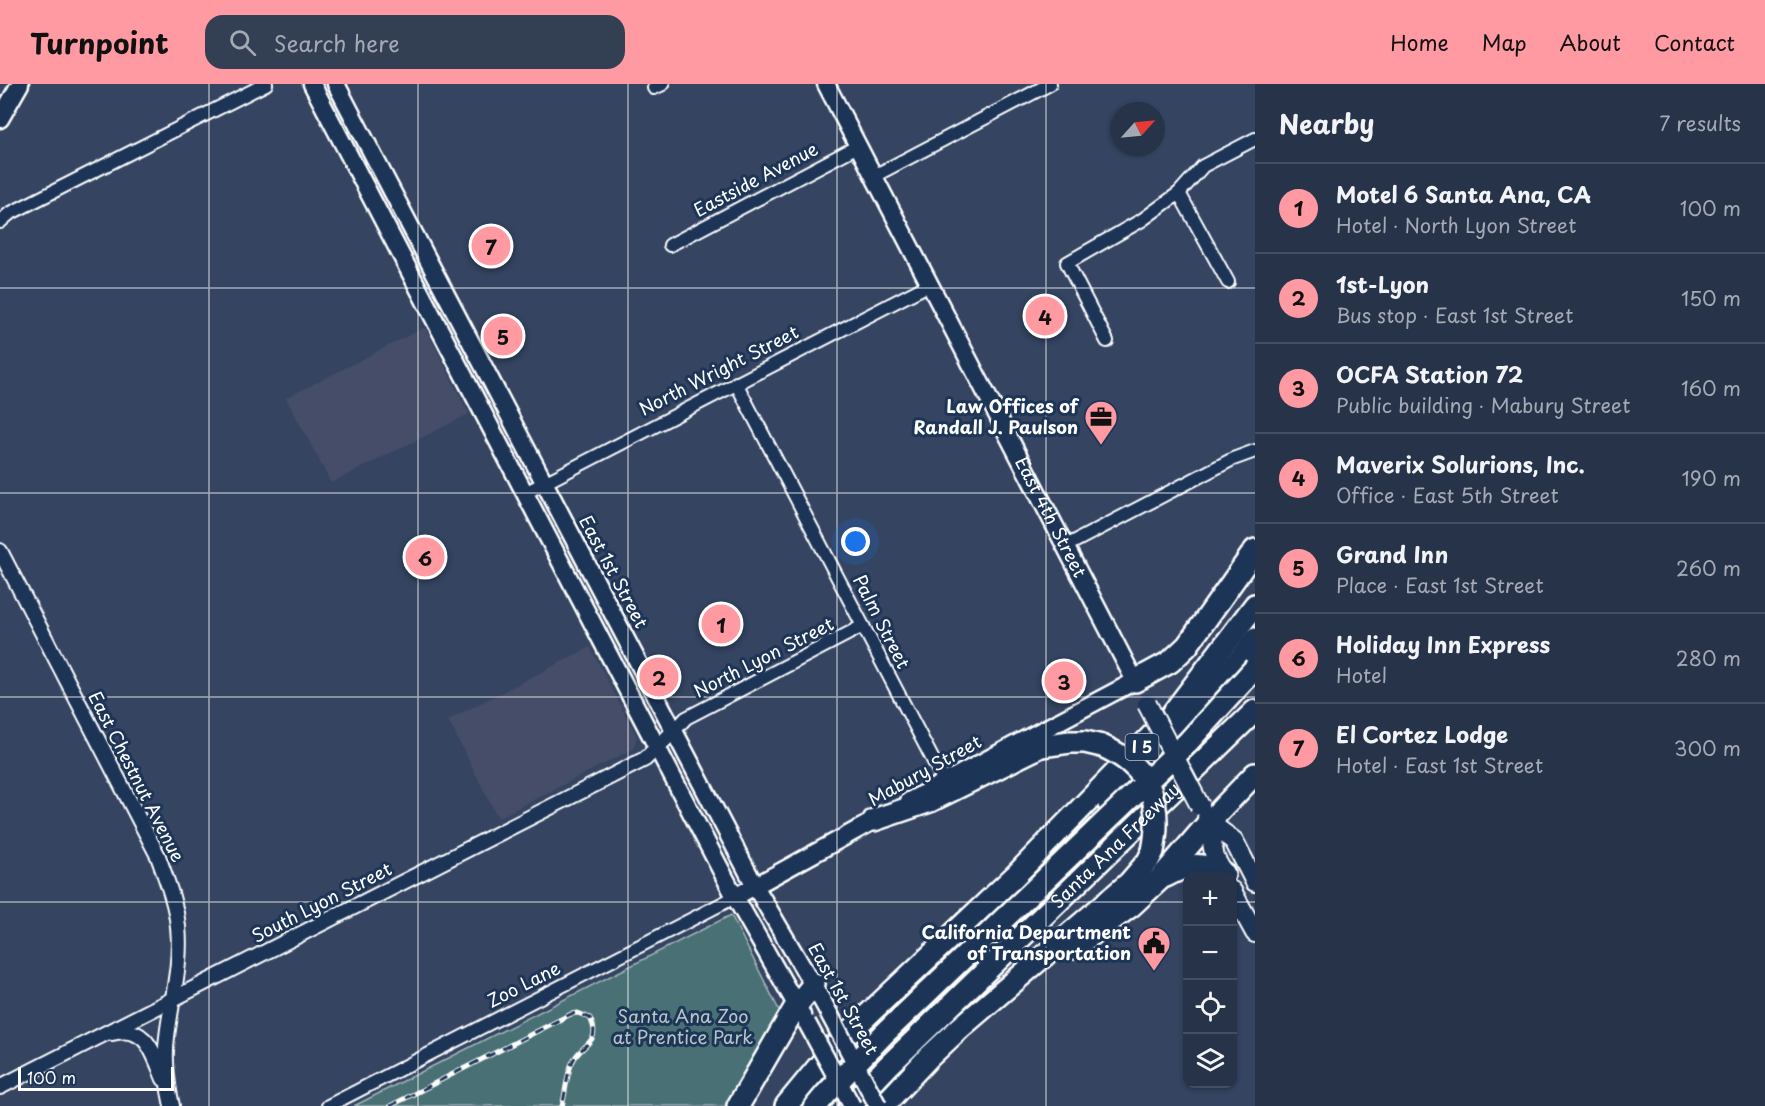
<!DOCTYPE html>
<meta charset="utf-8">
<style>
body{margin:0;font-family:"Playpen Sans",sans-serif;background:#333f53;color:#f1f3f6}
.controls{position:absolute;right:18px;bottom:18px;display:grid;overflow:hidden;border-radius:12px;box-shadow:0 2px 4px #0004}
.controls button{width:54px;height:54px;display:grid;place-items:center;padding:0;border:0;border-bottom:2px solid #434e61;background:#273349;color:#f1f3f6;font:30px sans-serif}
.compass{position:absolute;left:1111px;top:18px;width:54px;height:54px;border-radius:50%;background:#273349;box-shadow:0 2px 4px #0004;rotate:63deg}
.scale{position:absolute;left:18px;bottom:15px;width:156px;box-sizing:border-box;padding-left:6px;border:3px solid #fff;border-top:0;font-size:16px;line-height:21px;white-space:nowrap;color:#fff;-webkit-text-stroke:4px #1d3557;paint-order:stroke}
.you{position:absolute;left:856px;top:458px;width:21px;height:21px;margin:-15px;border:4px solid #fff;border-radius:50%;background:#1a73e8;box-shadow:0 0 0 9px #1a73e833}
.badge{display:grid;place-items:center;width:39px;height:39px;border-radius:50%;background:#ff9aa2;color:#111;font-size:20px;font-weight:700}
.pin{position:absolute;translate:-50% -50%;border:3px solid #fff;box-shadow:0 2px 6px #0006}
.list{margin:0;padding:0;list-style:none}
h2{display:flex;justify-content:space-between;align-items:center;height:78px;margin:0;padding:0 24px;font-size:26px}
h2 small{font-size:20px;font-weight:400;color:#a4aab4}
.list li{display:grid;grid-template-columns:39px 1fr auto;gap:18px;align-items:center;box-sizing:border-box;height:90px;padding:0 24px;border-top:2px solid #434e61}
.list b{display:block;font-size:22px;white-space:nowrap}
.list p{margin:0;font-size:20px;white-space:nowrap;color:#a4aab4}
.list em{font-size:20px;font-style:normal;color:#a4aab4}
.icon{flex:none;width:33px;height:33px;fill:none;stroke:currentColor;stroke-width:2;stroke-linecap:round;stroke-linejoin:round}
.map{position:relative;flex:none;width:1255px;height:1022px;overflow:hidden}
header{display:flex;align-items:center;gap:36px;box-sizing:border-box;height:84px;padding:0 30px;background:#ff9aa2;color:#111}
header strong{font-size:28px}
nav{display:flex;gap:33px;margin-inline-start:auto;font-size:21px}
.search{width:420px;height:54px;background:#333f53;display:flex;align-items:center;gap:15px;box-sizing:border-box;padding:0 21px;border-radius:18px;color:#a4aab4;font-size:22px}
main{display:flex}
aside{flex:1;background:#273349}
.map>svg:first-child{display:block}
</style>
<header>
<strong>Turnpoint</strong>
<div class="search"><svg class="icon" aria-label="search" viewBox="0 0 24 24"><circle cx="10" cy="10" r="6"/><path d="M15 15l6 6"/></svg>Search here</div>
<nav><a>Home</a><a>Map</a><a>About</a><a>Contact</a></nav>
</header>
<main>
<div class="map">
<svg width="1255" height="1022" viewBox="0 0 1255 1022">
<rect width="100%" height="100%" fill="#344461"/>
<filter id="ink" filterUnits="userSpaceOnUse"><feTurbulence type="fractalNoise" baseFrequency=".0167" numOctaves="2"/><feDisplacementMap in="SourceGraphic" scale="12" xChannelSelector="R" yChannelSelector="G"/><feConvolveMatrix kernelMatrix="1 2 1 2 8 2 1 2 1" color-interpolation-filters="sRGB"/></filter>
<g filter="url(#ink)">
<g fill="#444e68">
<polygon points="425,243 469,330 331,399 286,314"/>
<polygon points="590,563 637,653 633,665 498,734 448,636"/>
</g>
<polygon fill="#487075" stroke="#a4b8ba" stroke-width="1.5" points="731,831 780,928 760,969 730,1022 354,1022"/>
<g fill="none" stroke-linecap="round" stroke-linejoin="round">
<g stroke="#fff" stroke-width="16">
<g id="minor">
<polyline points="654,4 663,0"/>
<polyline points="874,92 1050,0"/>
<polyline points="1179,109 1228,198"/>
<polyline points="0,138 9,130 266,0"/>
<polyline points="670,161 858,62"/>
<polyline points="1107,257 1067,179 1142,136 1179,109 1203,82 1255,55"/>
<polyline points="736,299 944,697"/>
<polyline points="525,409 930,200"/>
<polyline points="1066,462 1233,375 1255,367"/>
<polyline points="674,647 686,634 863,542"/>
<polyline points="328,1022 735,813"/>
</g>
</g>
<g stroke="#fff" stroke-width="18">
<g id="tertiary">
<path d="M0,467L158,772C166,795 176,819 178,843C182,880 171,917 167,953C164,976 167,1000 172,1022"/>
<path d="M112,949C147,940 153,969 164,995"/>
<polyline points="0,1003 645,675 674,647"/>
</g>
</g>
<g stroke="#fff" stroke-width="21">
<g id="secondary">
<polyline points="312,0 735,813 802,931"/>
<polyline points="336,0 755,802 824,920"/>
<path id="s1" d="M826,0L1135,597L909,717"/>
<polyline points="0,35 20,0"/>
<polyline points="735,813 884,731"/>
</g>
</g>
<g stroke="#fff" stroke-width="22">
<g id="primary">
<polyline points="1207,734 1215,774 1225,792"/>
<polyline points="1209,738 1234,757 1255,798"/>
<polyline points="1232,807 1255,849"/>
</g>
</g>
<g stroke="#fff" stroke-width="26">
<g id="motorway">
<polyline points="1135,597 1170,578 1187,562 1255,466"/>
<path d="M1109,720C1161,669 1212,614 1255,555"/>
<polyline points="874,736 930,717 1041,662 1070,658 1085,658 1102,662"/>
<path d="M1166,792C1191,779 1199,778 1224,790"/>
<polyline points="1073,864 1131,822 1160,795 1209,738 1255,690"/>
<polyline points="738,1022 796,922 814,900"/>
<polyline points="786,1022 838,959 1015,792 1169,634 1255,521"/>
<path id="s2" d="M850,1022L888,982L1255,627"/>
<polyline points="883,1022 928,974 960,944 1129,799 1148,777 1153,767"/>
</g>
</g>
<use href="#minor" stroke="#1d3557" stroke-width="12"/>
<use href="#tertiary" stroke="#1d3557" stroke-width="14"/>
<use href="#secondary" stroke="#1d3557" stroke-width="16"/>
<use href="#primary" stroke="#1d3557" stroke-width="18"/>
<use href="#motorway" stroke="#1d3557" stroke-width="21"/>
<g stroke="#fff" stroke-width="5">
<path id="rail" d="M390,1022L571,930L578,929L590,934C603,960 580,959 572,979C566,992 566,1008 562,1022"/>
</g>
<use href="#rail" stroke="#1d3557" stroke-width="3" stroke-dasharray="9" stroke-linecap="butt"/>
<g stroke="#fff" stroke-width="21" stroke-linecap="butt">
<g id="secondary-bridge">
<polyline points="824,920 878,1022"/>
<polyline points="807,939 852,1022"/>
</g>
</g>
<g stroke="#fff" stroke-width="22" stroke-linecap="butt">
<polyline id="primary-bridge" points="1147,620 1200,722"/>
</g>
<g stroke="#fff" stroke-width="26" stroke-linecap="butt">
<g id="motorway-bridge">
<path d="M1102,662C1150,683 1163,717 1153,767"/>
<polyline points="816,1022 826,1010 884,950 1188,658 1255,584"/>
</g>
</g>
<use href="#secondary-bridge" stroke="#1d3557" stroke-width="16"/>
<use href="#primary-bridge" stroke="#1d3557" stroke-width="18"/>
<use href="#motorway-bridge" stroke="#1d3557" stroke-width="21"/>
</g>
</g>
<path fill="none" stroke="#fff" stroke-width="1.5" stroke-opacity="0.55" d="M209,0V1022M418,0V1022M628,0V1022M837,0V1022M1046,0V1022M0,204H1255M0,409H1255M0,613H1255M0,818H1188M1232,818H1255"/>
<defs>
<g id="office-pin" transform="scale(1.725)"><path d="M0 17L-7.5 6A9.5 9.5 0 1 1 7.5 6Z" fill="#ff9aa2" stroke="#1d3557"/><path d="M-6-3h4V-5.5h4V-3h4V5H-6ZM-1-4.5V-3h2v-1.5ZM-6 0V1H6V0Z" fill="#111"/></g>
<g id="civic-pin" transform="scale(1.725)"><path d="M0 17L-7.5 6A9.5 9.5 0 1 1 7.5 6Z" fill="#ff9aa2" stroke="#1d3557"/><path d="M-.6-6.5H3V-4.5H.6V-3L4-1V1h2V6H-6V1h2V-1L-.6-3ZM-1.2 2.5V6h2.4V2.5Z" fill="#111"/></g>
</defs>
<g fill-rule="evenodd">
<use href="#office-pin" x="1101" y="333"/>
<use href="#civic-pin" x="1154" y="859"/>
</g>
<g text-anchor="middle" stroke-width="6" stroke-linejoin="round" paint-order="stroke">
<rect fill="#1d3557" stroke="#bbc2cd" stroke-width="1.5" x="1125.5" y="650" width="33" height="26" rx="4.5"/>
<g font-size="16" font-weight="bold" fill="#fff">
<text x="1142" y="669">I 5</text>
</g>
<g font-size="18" fill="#fff" stroke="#1d3557">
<text transform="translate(756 96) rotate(-28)" y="6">Eastside Avenue</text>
<text transform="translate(719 287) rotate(-27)" y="6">North Wright Street</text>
<text dy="6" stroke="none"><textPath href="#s1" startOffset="488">East 4th Street</textPath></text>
<text transform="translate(613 488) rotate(62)" y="6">East 1st Street</text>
<text transform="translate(881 538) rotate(63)" y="6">Palm Street</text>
<text transform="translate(764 574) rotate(-27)" y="6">North Lyon Street</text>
<text transform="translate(925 687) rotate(-29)" y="6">Mabury Street</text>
<text transform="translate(136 693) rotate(63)" y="6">East Chestnut Avenue</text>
<text dy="6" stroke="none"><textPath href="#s2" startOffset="372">Santa Ana Freeway</textPath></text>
<text transform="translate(322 819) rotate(-27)" y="6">South Lyon Street</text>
<text transform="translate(524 901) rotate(-27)" y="6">Zoo Lane</text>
<text transform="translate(843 915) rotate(61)" y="6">East 1st Street</text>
</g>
<g font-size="18" font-weight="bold" fill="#fff" stroke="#1d3557" text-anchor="end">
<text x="1078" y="329">Law Offices of<tspan x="1078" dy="21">Randall J. Paulson</tspan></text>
<text x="1131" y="855">California Department<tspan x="1131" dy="21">of Transportation</tspan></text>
</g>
<g font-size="18" fill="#b6c6c8" stroke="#1d3557">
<text x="683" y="939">Santa Ana Zoo<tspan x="683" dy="21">at Prentice Park</tspan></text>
</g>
</g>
</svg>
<div class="controls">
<button>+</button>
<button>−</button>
<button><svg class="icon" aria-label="locate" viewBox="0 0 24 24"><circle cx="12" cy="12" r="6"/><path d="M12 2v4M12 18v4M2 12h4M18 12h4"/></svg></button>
<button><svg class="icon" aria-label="layers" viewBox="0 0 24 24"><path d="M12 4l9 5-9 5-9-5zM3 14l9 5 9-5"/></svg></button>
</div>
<svg class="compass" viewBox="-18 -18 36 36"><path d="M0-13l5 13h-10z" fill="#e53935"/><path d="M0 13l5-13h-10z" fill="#a4aab4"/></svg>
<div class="scale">100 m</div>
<div class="you"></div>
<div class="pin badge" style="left:721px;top:540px">1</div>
<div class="pin badge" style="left:659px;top:593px">2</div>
<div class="pin badge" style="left:1064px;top:597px">3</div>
<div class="pin badge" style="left:1045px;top:232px">4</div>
<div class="pin badge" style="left:503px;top:252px">5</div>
<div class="pin badge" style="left:425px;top:473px">6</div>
<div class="pin badge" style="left:491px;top:162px">7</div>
</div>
<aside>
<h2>Nearby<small>7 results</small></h2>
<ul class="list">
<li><span class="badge">1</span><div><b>Motel 6 Santa Ana, CA</b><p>Hotel · North Lyon Street</p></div><em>100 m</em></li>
<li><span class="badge">2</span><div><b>1st-Lyon</b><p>Bus stop · East 1st Street</p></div><em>150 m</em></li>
<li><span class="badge">3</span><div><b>OCFA Station 72</b><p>Public building · Mabury Street</p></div><em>160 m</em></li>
<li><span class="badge">4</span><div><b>Maverix Solurions, Inc.</b><p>Office · East 5th Street</p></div><em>190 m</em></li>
<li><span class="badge">5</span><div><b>Grand Inn</b><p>Place · East 1st Street</p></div><em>260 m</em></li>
<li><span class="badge">6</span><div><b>Holiday Inn Express</b><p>Hotel</p></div><em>280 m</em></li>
<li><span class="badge">7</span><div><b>El Cortez Lodge</b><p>Hotel · East 1st Street</p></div><em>300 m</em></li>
</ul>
</aside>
</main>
